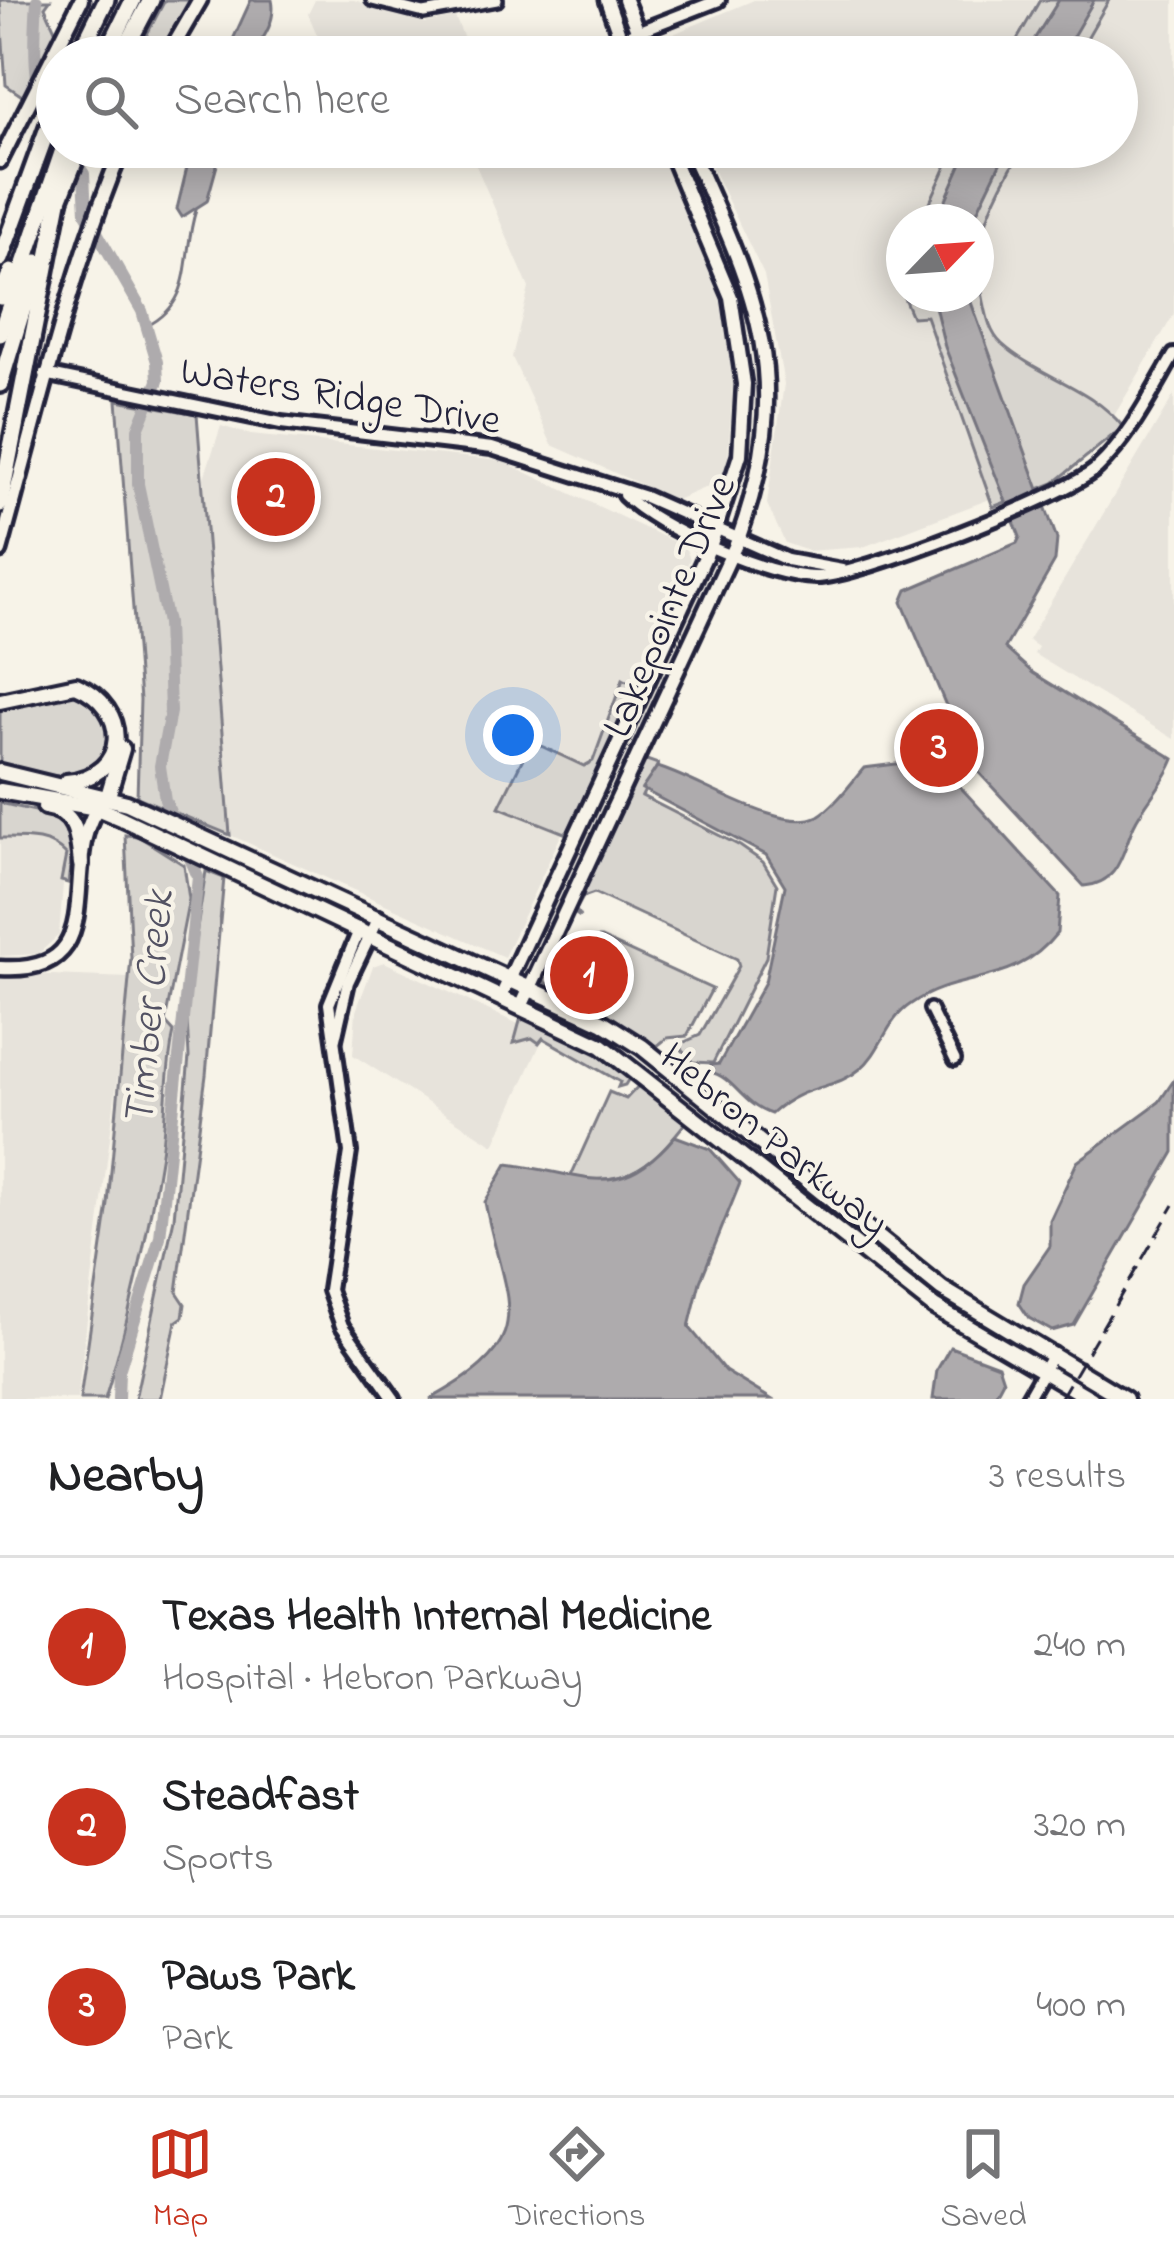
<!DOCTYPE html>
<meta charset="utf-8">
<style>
body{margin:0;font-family:"Indie Flower",sans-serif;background:#f2f2f2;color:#202124}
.compass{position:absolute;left:886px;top:204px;width:108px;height:108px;border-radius:50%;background:#fff;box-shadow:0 6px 30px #0003;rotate:65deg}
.you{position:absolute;left:513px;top:735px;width:42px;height:42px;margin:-30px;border:9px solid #fff;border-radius:50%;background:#1a73e8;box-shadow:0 0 0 18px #1a73e833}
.badge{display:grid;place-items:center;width:78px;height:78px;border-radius:50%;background:#c8321e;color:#fff;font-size:39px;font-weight:700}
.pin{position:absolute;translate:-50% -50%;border:6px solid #fff;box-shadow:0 3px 12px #0006}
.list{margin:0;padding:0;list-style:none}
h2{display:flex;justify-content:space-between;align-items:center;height:156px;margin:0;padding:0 48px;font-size:51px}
h2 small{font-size:39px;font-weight:400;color:#757577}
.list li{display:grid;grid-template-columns:78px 1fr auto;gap:36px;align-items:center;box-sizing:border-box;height:180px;padding:0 48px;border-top:3px solid #e0e0e0}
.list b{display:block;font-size:45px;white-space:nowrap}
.list p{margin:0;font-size:39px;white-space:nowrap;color:#757577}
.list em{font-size:39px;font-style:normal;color:#757577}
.icon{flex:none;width:66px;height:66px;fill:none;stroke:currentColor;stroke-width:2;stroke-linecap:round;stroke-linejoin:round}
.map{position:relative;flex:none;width:1174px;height:1399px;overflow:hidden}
.search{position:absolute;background:#fff;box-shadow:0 6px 30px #0003;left:36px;right:36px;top:36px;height:132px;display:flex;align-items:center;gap:30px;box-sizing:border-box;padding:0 42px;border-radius:66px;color:#757577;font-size:45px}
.sheet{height:696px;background:#fff}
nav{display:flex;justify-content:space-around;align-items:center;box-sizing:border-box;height:168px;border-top:3px solid #e0e0e0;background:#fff;font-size:33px;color:#757577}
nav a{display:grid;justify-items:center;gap:6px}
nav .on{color:#c8321e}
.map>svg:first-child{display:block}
</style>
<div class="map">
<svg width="1174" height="1399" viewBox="0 0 1174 1399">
<rect width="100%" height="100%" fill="#f7f3e8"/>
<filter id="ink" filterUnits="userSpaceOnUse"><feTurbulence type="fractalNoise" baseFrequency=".00833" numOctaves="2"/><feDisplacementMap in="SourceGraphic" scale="24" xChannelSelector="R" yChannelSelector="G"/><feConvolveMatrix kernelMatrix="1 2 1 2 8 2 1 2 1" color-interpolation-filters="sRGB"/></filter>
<g filter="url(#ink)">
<g fill="#e7e3db">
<polygon points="315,0 354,0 425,23 455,17 472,57 327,57 308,14"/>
<polygon points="754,0 1040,0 1007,57 659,57 666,37"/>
<polygon points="1109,0 1174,0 1174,314 1114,416 1000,343 988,322 977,273 986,212 1023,147 1117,147 1117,57 1076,57"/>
<polygon points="468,147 658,147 709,255 735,361 727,468 714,484 676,500 552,445 512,357 529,288"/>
<polygon points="702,147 955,147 921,222 904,222 904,294 910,294 904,298 926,315 990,499 863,547 808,551 785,543 767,504 784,384 764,275"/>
<polygon points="1174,395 1174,739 1034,654 1038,647 1028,640"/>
<polygon points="221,426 251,435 502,461 685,547 690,559 504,957 230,835 203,481"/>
<polygon points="47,838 66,846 59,935 38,954 0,956 0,839"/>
<polygon points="384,962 544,1036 494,1145 353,1055 356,1011 373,966"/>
<polygon points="0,973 130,978 77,1399 0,1399"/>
</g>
<g fill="#d8d5cf" stroke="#7d7c85" stroke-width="3">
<polygon points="0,0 50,0 45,7 57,34 25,98 6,85"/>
<polygon points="165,0 197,0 166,57 135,57"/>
<polygon points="1040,0 1109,0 1076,57 1007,57"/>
<path d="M955,147H1023C993,200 969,240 984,302C987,317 990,333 1002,344C1039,377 1092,387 1123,427L1054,483L993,507L926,316L912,317L904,298L976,294V222H921Z"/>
<polygon points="117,400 197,414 230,835 137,797 140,700"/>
<polygon points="623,679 638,687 567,834 499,807 529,746 526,739 584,766 593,761"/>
<path d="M68,687C78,693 93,700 101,708C123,732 105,769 76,775C53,779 23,770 0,766V705Z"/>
<polygon points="641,758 658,764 642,796 740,846 763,862 777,885 766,957 713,1063 693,1062 678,1045 700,1035 739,966 737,959 594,893 583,897 576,910 580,917 570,910"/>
<path d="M0,803L62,817L73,845L68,883L61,881L66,855C50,837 27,838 0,838Z"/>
<path d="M125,835L138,836L184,865L189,899L165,1022L174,1032C165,1073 167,1112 161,1153C149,1230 128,1324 105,1399H80L108,1204L131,958Z"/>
<polygon points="206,871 224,878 206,1075 177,1292 185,1304 183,1317 176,1322 160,1399 135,1399 174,1218 189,1057 186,1000"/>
<polygon points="586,938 601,938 712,989 687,1036 667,1038 656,1047 544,981 543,972 567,979"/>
<polygon points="529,1017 595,1048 631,1075 625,1085 618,1087 620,1082 543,1038 539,1043 532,1038 514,1043 520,1021"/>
<path d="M642,1082L689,1118C656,1161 628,1190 571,1176L609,1092L626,1099Z"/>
</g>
<g fill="#aeabad" stroke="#76747f" stroke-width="3">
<path d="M251,0H272C277,21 262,40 251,57H225Z"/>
<polygon points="1059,0 1094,0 1061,57 1023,57"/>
<polygon points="192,147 222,147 207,201 182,217 177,209"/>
<polygon points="969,147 1008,147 972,222 936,222"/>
<path d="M932,294H968L1057,539L1055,561L1005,648L1033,673L1174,759C1165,783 1145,802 1134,825C1122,851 1121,883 1084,886L960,752L958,734L902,602L907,590L1017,543L1020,537L945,347Z"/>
<path d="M928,760L942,767L1060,896L1057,933C1013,989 962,969 911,1004C886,1020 882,1051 860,1069C834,1091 806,1082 771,1114C742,1105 734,1077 710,1072L711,1065L719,1064L765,982L785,886L766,855L642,789L657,767C696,777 782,835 818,816C834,807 851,783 864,768Z"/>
<polygon points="1174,1080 1174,1152 1074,1325 1052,1331 1029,1318 1019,1303 1024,1284 1050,1246 1050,1220 1077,1162 1159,1102"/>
<path d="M675,1136L710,1149L740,1183L700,1282L689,1327L725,1371L771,1399H430C545,1337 504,1305 485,1202L507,1164C585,1173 617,1205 675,1136Z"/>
<polygon points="950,1347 998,1365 1003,1380 993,1399 933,1399 937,1370"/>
</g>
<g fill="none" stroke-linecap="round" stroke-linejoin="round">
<path stroke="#76747f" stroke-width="3" d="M147,326C196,301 181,256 196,210"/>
<g stroke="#aeabad" stroke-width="12">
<path d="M37,0C34,44 31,97 57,134"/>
<polyline points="73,158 84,174 86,213 142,311 157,362 158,381 138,429 138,484 167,623 170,712 160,766 165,800 198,877 160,1237 119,1371 118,1399"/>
</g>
<g stroke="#22223b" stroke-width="18">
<g id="minor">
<polyline points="372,0 424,13 497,0"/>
<polyline points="930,1009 955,1060"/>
</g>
</g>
<g stroke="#22223b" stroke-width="20">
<g id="tertiary">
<polyline points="619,39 719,0"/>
<polyline points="45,374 281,423 492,448 645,497 787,560 842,570"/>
<path d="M624,495C660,530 766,576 816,577C855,578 1067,496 1097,468C1130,437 1151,394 1174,355"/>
<polyline points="360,928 329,1004 350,1152 329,1290 342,1326 394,1399"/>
<polyline points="335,1039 348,982 379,917"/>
<polyline points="1027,1399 1053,1354"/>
</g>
</g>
<g stroke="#22223b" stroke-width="21">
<g id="secondary">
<polyline points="607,0 627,57"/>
<polyline points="625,0 648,57"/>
<polyline points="167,57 200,0"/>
<polyline points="0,161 81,0"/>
<path d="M0,551C38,415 68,278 123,147"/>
<path d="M0,968C120,976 52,858 103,801"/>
<polyline points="501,997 711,544 740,455 744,384 731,297 668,147"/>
<path d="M521,1007L738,540C796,377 757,296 689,147"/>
</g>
</g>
<g stroke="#22223b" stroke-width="22">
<g id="primary">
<path d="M0,701L76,685C131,708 130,776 66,782"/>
<polyline points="0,772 127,803 604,1023 642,1047 942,1289 1125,1399"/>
<polyline points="0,791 97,808 123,819 602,1046 934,1307 1091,1399"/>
<polyline points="108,796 122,749"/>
<path d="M45,807C77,811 78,837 81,864"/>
</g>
</g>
<g stroke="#22223b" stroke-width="24">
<g id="motorway">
<polyline points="78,57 106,0"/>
<polyline points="105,57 133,0"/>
<polyline points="121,57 151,0"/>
<polyline points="57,205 80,147"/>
<polyline points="0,259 57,103"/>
<polyline points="0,297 11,272"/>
<polyline points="0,334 64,147"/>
<polyline points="0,384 37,262"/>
<polyline points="0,504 59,201"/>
</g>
</g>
<use href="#minor" stroke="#f7f3e8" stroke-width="9"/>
<use href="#tertiary" stroke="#f7f3e8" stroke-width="10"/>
<use href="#secondary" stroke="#f7f3e8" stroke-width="12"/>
<use href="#primary" stroke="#f7f3e8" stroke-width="14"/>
<use href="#motorway" stroke="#f7f3e8" stroke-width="15"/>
<polyline stroke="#22223b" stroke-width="3" stroke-dasharray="18 9" stroke-linecap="butt" points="1060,1399 1174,1205"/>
</g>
</g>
<g text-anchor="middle" stroke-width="9" stroke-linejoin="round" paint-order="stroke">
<g font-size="42" fill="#22223b" stroke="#f7f3e8">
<text transform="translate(341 393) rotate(9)" y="15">Waters Ridge Drive</text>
<text transform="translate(667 605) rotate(-67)" y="15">Lakepointe Drive</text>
<text transform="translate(776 1138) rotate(39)" y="15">Hebron Parkway</text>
</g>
<g font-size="45" font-style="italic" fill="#535263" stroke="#f7f3e8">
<text transform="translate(146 1008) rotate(-85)" y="16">Timber Creek</text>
</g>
</g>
</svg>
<svg class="compass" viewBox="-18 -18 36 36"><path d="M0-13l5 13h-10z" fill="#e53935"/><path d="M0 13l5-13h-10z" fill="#757577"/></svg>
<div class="you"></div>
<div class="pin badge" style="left:589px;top:975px">1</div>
<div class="pin badge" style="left:276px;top:497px">2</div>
<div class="pin badge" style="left:939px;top:748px">3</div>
<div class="search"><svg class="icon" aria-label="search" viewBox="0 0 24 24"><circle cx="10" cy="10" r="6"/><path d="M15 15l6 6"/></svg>Search here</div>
</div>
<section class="sheet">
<h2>Nearby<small>3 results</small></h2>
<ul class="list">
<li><span class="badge">1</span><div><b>Texas Health Internal Medicine</b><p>Hospital · Hebron Parkway</p></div><em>240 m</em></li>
<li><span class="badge">2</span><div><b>Steadfast</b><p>Sports</p></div><em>320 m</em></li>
<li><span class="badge">3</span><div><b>Paws Park</b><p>Park</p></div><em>400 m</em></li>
</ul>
</section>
<nav>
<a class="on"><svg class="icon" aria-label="map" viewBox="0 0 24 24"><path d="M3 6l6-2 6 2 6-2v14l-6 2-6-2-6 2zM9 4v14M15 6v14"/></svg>Map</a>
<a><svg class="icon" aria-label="directions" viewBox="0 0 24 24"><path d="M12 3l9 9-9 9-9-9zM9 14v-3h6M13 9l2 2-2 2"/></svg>Directions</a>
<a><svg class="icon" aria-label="saved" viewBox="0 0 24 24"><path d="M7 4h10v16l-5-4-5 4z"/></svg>Saved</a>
</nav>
